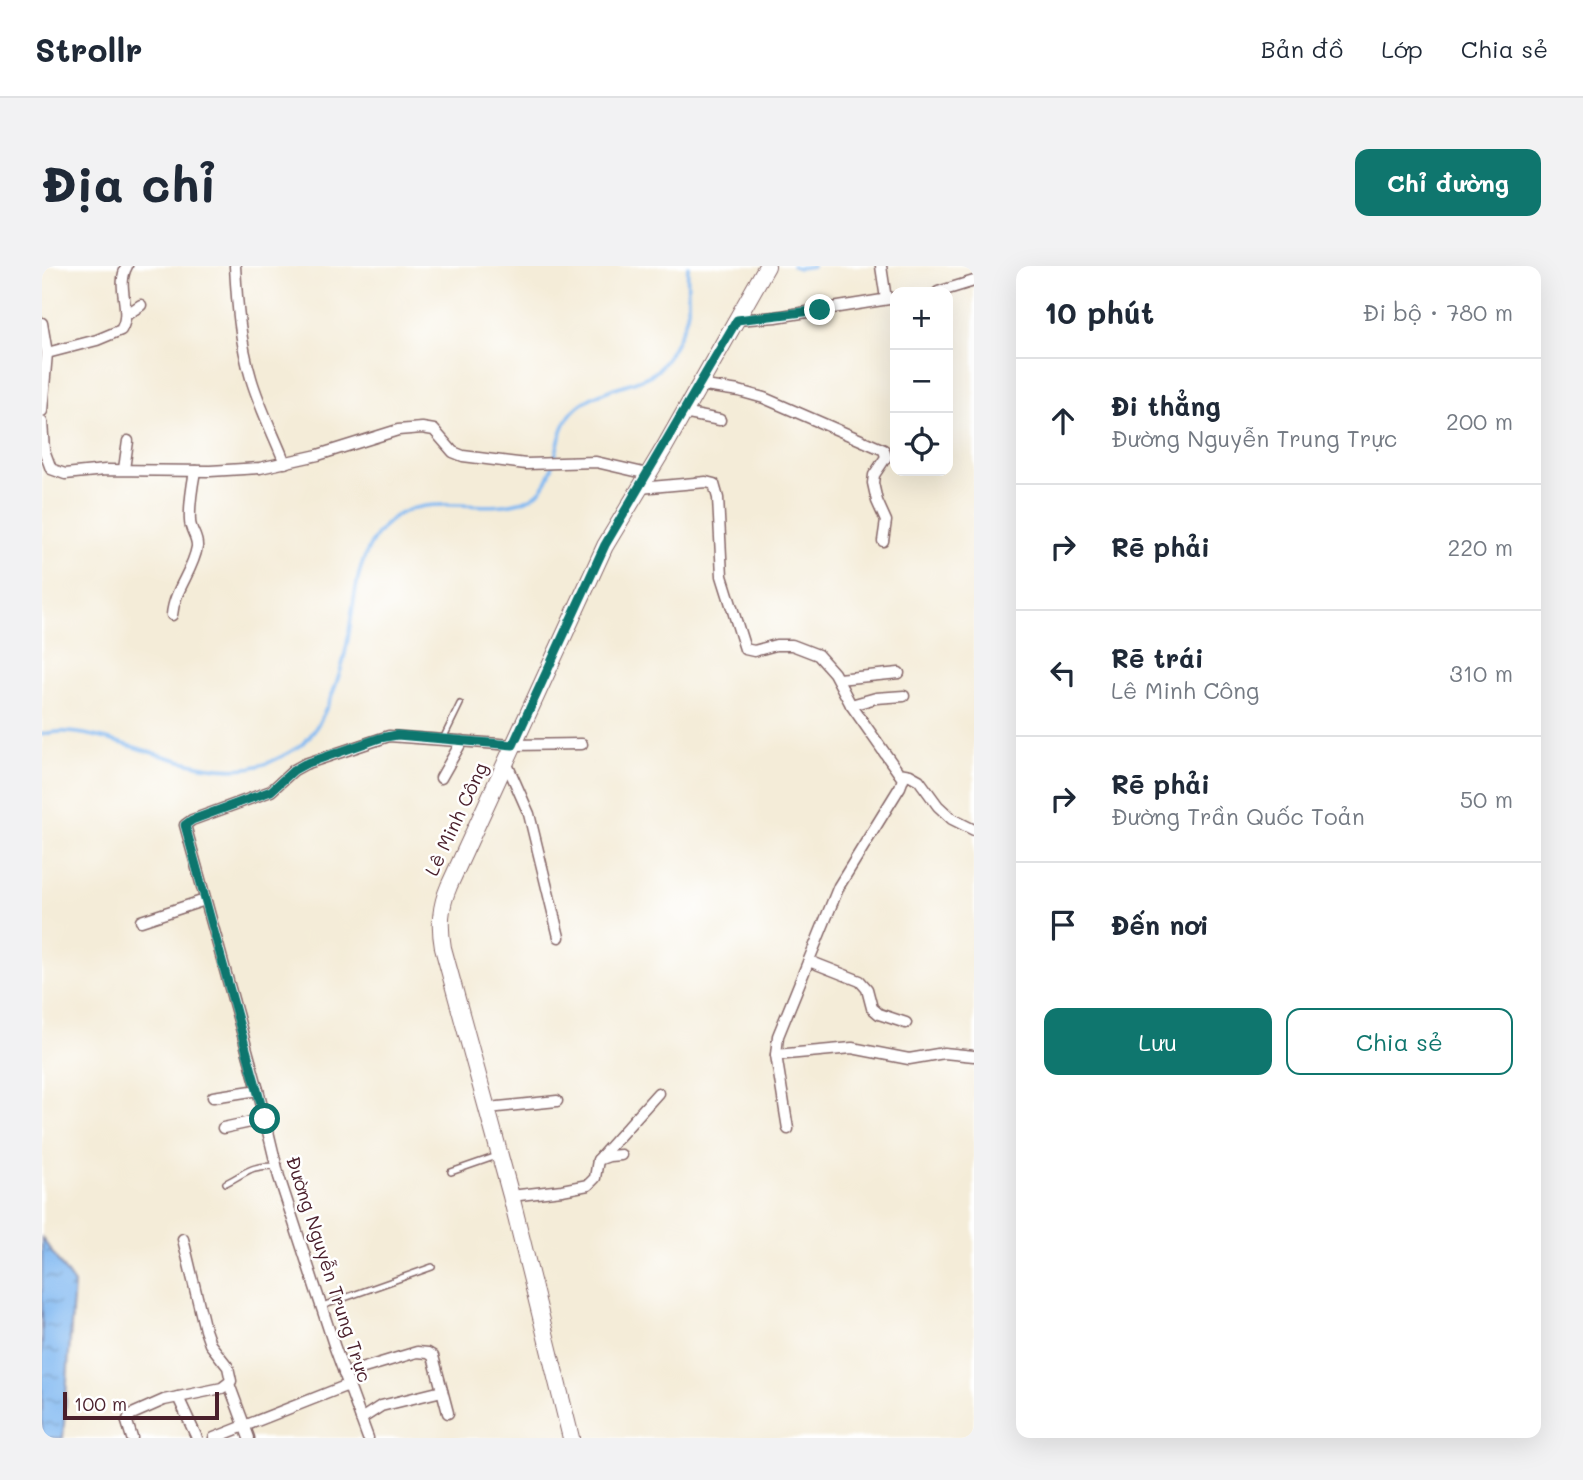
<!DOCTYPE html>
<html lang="vi">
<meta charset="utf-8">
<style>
body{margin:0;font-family:Mali,sans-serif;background:#f2f2f3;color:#1f2937}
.controls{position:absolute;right:21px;top:21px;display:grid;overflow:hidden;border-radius:14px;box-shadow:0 7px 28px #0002}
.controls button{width:63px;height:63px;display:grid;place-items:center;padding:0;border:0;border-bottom:2px solid #e0e1e3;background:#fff;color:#1f2937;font:35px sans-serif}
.scale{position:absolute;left:21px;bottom:18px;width:156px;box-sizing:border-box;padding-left:7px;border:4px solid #4a1f2b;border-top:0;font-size:19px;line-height:24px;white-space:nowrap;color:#4a1f2b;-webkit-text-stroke:5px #fff;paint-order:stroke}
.stop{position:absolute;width:21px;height:21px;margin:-16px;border:5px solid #0f766e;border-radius:50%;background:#fff}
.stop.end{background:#0f766e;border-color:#fff;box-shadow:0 2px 7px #0008}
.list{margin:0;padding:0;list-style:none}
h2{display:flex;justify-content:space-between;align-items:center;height:91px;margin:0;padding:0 28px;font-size:30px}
h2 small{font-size:23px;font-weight:400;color:#747a83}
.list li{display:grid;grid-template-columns:46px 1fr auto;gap:21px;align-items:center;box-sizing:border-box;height:126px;padding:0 28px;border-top:2px solid #e0e1e3}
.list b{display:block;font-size:26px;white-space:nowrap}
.list p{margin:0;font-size:23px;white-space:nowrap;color:#747a83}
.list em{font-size:23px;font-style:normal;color:#747a83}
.actions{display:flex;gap:14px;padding:21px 28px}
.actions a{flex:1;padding:16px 0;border:2px solid #0f766e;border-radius:14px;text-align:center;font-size:24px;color:#0f766e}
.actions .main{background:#0f766e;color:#fff}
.icon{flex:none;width:38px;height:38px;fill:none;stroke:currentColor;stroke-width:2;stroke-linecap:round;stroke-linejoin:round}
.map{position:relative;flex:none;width:932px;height:1172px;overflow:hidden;border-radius:14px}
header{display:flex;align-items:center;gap:42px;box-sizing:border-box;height:98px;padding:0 35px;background:#fff;border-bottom:2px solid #e0e1e3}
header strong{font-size:33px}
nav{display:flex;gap:38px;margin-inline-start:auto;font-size:24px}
.intro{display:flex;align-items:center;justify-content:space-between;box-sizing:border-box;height:168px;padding:0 42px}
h1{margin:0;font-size:49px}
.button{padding:18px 32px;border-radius:14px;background:#0f766e;color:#fff;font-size:24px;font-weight:700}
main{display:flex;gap:42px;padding:0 42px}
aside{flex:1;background:#fff;border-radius:14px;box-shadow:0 7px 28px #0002}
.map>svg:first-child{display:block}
</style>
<header>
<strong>Strollr</strong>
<nav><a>Bản đồ</a><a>Lớp</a><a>Chia sẻ</a></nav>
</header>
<div class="intro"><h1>Địa chỉ</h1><a class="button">Chỉ đường</a></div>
<main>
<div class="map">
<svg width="932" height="1172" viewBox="0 0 932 1172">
<defs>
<pattern id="water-ripples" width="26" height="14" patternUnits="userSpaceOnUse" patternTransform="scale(1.75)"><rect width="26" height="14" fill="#82b9f1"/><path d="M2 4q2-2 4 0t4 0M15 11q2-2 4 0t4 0" fill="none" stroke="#6c96c3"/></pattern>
</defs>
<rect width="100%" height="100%" fill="#fff"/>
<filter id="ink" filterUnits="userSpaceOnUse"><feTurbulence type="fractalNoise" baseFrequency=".0143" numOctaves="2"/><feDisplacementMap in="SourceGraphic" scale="14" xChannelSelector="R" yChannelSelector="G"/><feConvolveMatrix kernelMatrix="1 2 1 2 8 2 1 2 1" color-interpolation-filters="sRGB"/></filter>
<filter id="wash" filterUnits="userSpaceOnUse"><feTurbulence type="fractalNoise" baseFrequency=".00686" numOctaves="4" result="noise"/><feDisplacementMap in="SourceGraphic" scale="28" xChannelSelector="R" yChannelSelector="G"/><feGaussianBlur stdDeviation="1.57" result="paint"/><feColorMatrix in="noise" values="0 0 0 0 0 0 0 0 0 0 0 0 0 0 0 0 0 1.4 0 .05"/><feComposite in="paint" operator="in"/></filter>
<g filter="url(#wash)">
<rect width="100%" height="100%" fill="#f4ecd8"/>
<polygon fill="url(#water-ripples)" stroke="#666c8e" stroke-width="2" points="0,972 32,1018 21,1172 0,1172"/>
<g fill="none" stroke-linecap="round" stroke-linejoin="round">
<g stroke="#82b9f1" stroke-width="3.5">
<polyline points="751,0 756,2 771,0"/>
<path d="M0,468C9,467 18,465 26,466C87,470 168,521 228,496C239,491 250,486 260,478C282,460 300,406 305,378C313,337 312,292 342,260C378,221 440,251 484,234C518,221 509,175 528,149C539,134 555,129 573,122C585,118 601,114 612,107C625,98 645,58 646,42C646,28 645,14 646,0"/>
</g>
</g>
</g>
<g filter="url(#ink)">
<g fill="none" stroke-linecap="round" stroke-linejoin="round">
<g stroke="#866768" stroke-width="8">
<g id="lane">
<polyline points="400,475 418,438"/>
<polyline points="409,906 455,890"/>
<path d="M184,917C207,906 205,900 234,900"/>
<polyline points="280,1040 390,1001"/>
</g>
</g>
<g stroke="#866768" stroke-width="13">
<g id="street">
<path d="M193,0C195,38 198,75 209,112C217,140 232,169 243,197"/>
<polyline points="839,0 844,33"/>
<polyline points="896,26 932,15"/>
<polyline points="84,49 99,39"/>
<polyline points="695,54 734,51 853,32"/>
<polyline points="0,57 5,87 0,145"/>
<path d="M5,87L55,74L79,64C91,44 73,21 85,0"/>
<polyline points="656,119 697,125 722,132 842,184 844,191 832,209 831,217 835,235 844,255 841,275"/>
<polyline points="641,147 678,154"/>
<polyline points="0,156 2,184 9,203 23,208 63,204 168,205 218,202 276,189 356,164 380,162 392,164 411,186 421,190 484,198 554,196 606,208"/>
<polyline points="82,203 86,175"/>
<polyline points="598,222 664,216 672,218 676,232 680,310 703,383 712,385 734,379 750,379 776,389 792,407 809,439 861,513 858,521 797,620 736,770 734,789 746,863"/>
<path d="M130,349C132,324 151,305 155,281C156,271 148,264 148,255C147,238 150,221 153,205"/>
<polyline points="796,413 857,407"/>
<polyline points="809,439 834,432 862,430"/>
<polyline points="464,496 487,548 517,671"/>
<polyline points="857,507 868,509 877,514 896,540 910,553 932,564"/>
<polyline points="399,512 420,475"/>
<polyline points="99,655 163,634"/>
<polyline points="767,695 818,715 825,723 830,742 837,748 864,757"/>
<polyline points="734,789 810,782 867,793 902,787 932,790"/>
<polyline points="171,831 216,824"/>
<polyline points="446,842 515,835"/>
<polyline points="181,862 223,853"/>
<polyline points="556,894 567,890 579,889"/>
<polyline points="469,930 520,924 546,919 553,912 556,894 616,827"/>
<polyline points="302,1108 375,1086 386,1087 391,1090 406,1147"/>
<polyline points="187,1118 207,1172"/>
<polyline points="136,1131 155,1172"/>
<polyline points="319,1153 339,1140 400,1125"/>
<polyline points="90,1172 85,1156 88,1149 122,1134 180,1122 189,1115 186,1101 168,1078 163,1064 141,973"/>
<polyline points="172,1172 306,1119"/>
<polyline points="326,1172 293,1082 237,911 216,824 143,559 150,554 229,525 252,504 263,498 347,470 471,479 540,478"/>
</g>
</g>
<g stroke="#866768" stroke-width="18">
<path id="secondary" d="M529,1172L469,930L401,682C397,659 398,641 407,620L563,280L622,182L725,0"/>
</g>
<use href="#lane" stroke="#fff" stroke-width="5"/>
<use href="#street" stroke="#fff" stroke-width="10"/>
<use href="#secondary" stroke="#fff" stroke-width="16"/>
</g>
</g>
<g fill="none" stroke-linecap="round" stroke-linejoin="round" filter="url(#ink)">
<polyline stroke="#0f766e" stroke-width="9" points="223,853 143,559 150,554 229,525 252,504 263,498 338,472 355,469 471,479 563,279 695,54 778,44"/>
</g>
<g text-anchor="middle" stroke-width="5" stroke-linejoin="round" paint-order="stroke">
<g font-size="19" fill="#4a1f2b" stroke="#fff">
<text transform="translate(414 553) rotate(-65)" y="7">Lê Minh Công</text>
<text transform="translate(287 1003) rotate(72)" y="7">Đường Nguyễn Trung Trực</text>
</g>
</g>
</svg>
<div class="controls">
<button>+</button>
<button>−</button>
<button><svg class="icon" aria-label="locate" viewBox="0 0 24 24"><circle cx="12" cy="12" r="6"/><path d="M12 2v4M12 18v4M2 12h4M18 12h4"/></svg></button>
</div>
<div class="scale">100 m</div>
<div class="stop" style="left:223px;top:853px"></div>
<div class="stop end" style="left:778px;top:44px"></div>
</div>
<aside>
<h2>10 phút<small>Đi bộ · 780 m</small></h2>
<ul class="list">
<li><svg class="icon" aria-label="ahead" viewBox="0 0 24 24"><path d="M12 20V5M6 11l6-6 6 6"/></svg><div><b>Đi thẳng</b><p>Đường Nguyễn Trung Trực</p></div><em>200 m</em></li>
<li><svg class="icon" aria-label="right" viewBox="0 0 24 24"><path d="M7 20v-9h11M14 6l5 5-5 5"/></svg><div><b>Rẽ phải</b></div><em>220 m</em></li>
<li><svg class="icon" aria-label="left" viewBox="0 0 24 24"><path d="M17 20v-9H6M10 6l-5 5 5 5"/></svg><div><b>Rẽ trái</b><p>Lê Minh Công</p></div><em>310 m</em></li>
<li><svg class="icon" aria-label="right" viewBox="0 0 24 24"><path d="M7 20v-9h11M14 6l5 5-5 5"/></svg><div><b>Rẽ phải</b><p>Đường Trần Quốc Toản</p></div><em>50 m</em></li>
<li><svg class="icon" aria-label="arrive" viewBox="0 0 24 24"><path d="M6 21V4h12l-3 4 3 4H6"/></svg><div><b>Đến nơi</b></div></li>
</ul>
<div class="actions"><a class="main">Lưu</a><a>Chia sẻ</a></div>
</aside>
</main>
